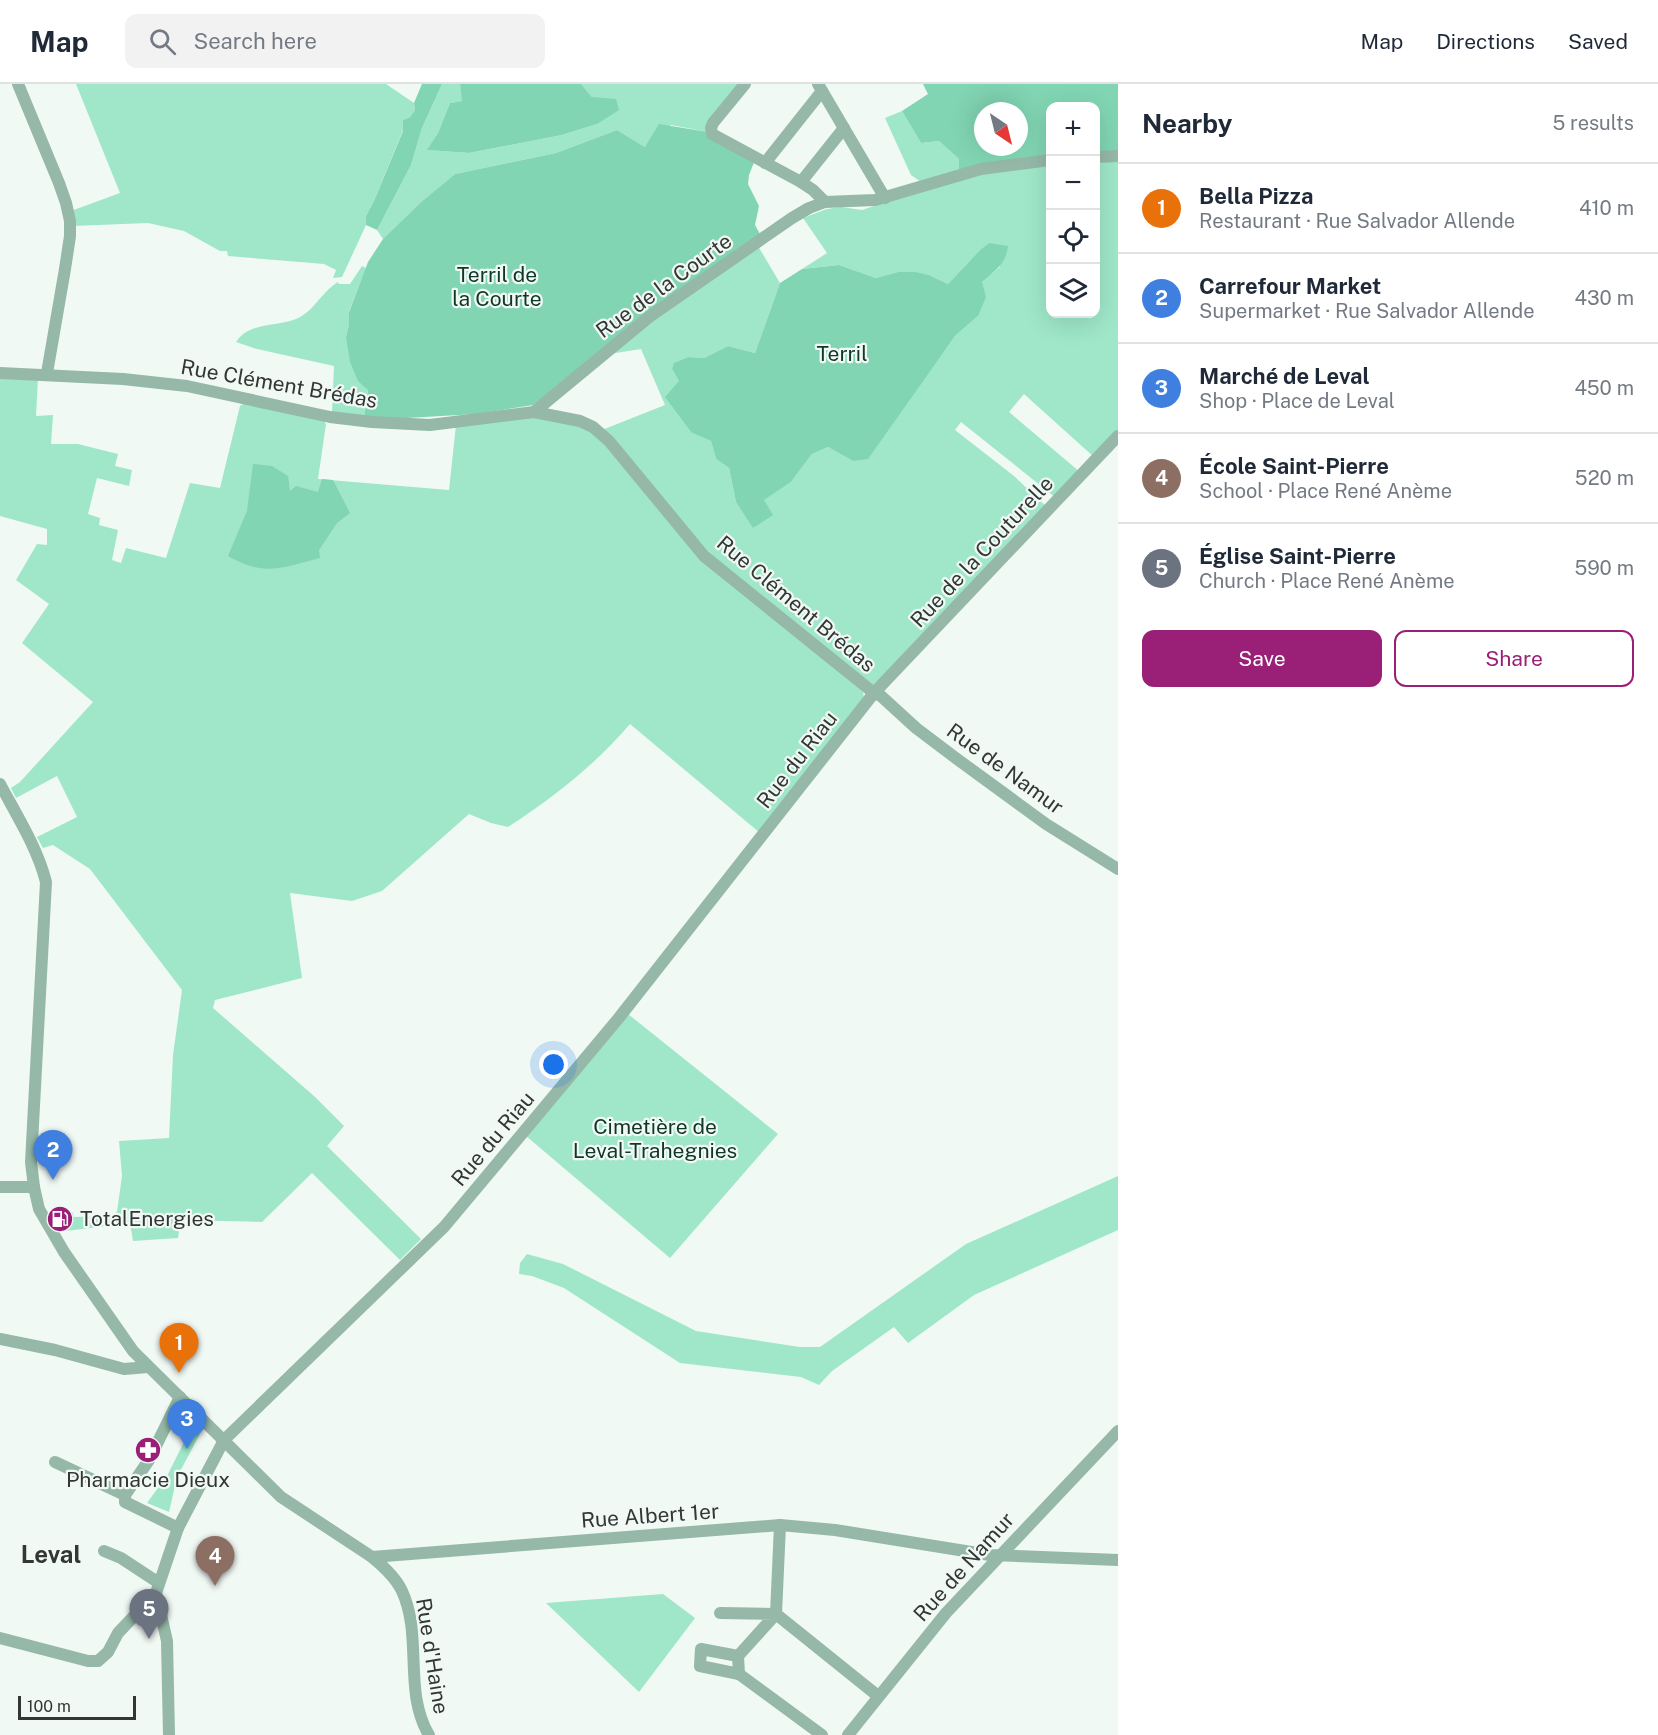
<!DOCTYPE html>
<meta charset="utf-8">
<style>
body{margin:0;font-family:"Public Sans",sans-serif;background:#f2f2f3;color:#1f2937}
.controls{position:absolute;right:18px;top:18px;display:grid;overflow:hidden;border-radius:12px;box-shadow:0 6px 24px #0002}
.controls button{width:54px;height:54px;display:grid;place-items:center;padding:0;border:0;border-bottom:2px solid #e0e1e3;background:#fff;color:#1f2937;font:30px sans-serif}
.compass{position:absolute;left:974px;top:18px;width:54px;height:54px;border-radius:50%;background:#fff;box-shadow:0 6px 24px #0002;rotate:145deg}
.scale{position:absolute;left:18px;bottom:15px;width:118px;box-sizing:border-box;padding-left:6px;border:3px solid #333635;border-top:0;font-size:16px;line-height:21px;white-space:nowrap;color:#333635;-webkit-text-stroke:4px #f1f9f5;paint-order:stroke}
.you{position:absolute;left:554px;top:981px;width:21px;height:21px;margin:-15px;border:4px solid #fff;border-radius:50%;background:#1a73e8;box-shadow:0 0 0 9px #1a73e833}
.badge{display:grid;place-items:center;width:39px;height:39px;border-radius:50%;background:#9a1f77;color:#fff;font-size:20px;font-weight:700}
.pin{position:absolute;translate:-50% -50px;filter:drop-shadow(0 2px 3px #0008)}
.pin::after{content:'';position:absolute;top:32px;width:21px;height:18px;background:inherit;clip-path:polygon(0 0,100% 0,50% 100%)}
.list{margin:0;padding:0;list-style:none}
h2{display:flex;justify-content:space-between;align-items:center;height:78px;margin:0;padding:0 24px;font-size:26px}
h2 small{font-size:20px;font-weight:400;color:#747a83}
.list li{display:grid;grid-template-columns:39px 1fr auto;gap:18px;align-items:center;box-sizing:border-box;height:90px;padding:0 24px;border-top:2px solid #e0e1e3}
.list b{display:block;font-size:22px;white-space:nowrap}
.list p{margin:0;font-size:20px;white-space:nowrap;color:#747a83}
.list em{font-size:20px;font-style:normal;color:#747a83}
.actions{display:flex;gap:12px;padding:18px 24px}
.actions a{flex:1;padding:14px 0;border:2px solid #9a1f77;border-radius:12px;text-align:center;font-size:21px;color:#9a1f77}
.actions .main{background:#9a1f77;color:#fff}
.icon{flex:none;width:33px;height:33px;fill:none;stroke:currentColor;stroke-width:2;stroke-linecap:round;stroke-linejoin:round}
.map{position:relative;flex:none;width:1118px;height:1651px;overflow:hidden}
header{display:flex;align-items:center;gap:36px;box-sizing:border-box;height:84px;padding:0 30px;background:#fff;border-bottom:2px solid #e0e1e3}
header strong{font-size:28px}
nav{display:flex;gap:33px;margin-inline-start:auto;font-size:21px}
.search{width:420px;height:54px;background:#f2f2f3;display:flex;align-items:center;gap:15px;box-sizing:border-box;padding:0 21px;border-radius:12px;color:#747a83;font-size:22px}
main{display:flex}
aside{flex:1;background:#fff}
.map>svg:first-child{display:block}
</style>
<header>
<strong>Map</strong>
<div class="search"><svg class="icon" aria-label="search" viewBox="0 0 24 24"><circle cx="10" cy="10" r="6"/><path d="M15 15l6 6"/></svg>Search here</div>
<nav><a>Map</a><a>Directions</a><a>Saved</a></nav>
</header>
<main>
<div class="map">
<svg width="1118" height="1651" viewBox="0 0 1118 1651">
<rect width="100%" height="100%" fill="#f1f9f5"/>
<g fill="#9fe7c8">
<polygon points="76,0 386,0 414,19 415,26 410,33 403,36 403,46 374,117 366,132 366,141 342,193 333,194 336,186 324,180 228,172 227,167 220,167 184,147 148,139 73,142 71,127 120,109"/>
<polygon points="442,0 460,0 463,17 450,19 438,49 428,66 469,69 562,51 597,40 592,13 581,0 741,0 708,48 671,41 645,63 617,46 556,69 455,90 421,118 383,155 377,146 411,81 422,44"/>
<polygon points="902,27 921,59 939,57 959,75 959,86 921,98 911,91 885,34"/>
<polygon points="1118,75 1118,349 1094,373 1024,310 1009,328 1080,388 1056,414 961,338 955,346 1014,392 1047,423 875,602 710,474 602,346 665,321 641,265 609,270 643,242 758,162 780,199 755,269 728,262 704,274 689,273 672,285 679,297 692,349 711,357 716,375 729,384 736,418 754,444 763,416 791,398 812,370 828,363 853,377 934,281 955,252 978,232 982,198 1000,183 989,159 981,165 948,200 929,191 898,188 876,194 839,181 802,185 827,169 803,134 827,125 841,123 862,126 980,87 1050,79 1050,230 1096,230 1096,77"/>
<path d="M362,182L366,184L349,227V240L346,253L368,306L364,334L332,329L334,282L257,265L236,258C249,238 276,243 296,235C315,227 321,208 338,198L339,200H350Z"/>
<path d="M0,293L38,294L36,332L53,331L51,360H78L118,370L115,382L132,386L129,402L97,394L88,430L100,434L99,441L118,446L112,476L121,479L126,464L166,474L190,399L220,404L240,322L246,318L322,334L326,340L318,395L449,406L456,341C505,335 551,325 597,350L702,473L863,608L864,614L760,749L630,640C595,681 554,713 508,743L491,739L469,730L382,807L352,817L290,809L302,894L215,916L213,924L314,1012L344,1042L327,1062L421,1155L400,1176L312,1089L262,1138L181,1136L178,1154L133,1157L130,1139L66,1147L68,1139L60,1125L61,1123L73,1129L74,1133L111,1132L117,1128L122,1092L119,1057L169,1054L173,971L182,906L90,785L53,761L43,764L37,753L77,733L57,692L16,714L11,704L20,698L93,618L22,559L49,520L16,496L37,460L47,461V445L0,432Z"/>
<polygon points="628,930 778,1050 670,1174 526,1052"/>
<polygon points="1118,1092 1118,1146 974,1211 908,1259 894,1243 832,1287 819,1301 801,1293 680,1279 564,1204 532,1192 519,1190 520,1179 527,1170 563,1180 696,1247 800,1263 820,1263 966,1160"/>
<polygon points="190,1346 200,1350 177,1393 169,1428 147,1419 168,1390"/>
<polygon points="663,1510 695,1534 639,1608 546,1519"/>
</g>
<g fill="#81d5b3" fill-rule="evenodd">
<polygon points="422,0 442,0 422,44 411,81 377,146 366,141 366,132 374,117 403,47 403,36 410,33 415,26 414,19"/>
<polygon points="460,0 581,0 592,13 616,15 619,26 597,40 562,51 469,69 427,66 438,49 450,19 462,17"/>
<path d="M923,0H1118V69L1096,70V22H1050V72L959,86V75L939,57L921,59L902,27L928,10ZM983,27H1019V63H983Z"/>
<polygon points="659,40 708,48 755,76 749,91 748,100 759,122 755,141 761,152 533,321 476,330 390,335 364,334 368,306 358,297 350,278 346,253 349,240 349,228 368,178 383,155 421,118 455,90 556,69 617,46 645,63"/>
<path d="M989,159L1008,162C1006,180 995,187 982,198L986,213L978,232L955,252L868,375L853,377L828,363L812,370L791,398L764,416L773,431L753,444L736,418L729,384L716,375L711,357L692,349L665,313L679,297L672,285L674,279L689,273L704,274L728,262L755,269L780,199L802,185L839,181L876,194L898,188H915L929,191L948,200L981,165Z"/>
<path d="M253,380L272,382L288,392L290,407L296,402L318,408L322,395L333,396L350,429L337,439L319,466L320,474C281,484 265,493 228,472L247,427Z"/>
</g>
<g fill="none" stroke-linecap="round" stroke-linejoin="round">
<g stroke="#95b8a8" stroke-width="12">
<polyline points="18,0 59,99 66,119 70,137 70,152 65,185 47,289"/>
<polyline points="745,0 713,39 711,44 712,50 801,98 813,106 825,118"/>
<polyline points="818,0 885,114"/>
<polyline points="1096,73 1118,72"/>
<polyline points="765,79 822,7"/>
<polyline points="801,98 844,44"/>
<polyline points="0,289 123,295 187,302 330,333 372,338 430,341 534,328 580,337 593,343 609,357 704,472 874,609 881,612 916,644 957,675 1046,740 1118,785"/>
<polyline points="534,328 649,233 792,134 809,124 825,118 875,116 981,85 1050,76"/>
<path d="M0,700C17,732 37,763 46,798L31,1078L34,1103L39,1125L64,1168L133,1267L281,1413L372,1473C383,1482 396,1494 402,1507C423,1552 403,1608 429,1651"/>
<polyline points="0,1103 34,1103"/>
<polyline points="0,1255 55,1266 124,1285 148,1283"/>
<polyline points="55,1378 125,1411"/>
<polyline points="780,1441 776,1530 878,1612"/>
<polyline points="178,1444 125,1418 125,1411 149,1376 180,1313"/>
<polyline points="104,1467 121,1474 159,1499"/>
<polyline points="372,1473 780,1441 835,1446 990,1471 1118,1476"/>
<polyline points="156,1509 167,1557 169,1651"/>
<polyline points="720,1529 776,1530 738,1572 739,1590 700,1582 701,1565 738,1572"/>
<polyline points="0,1554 88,1577 98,1577 108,1568 118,1549 156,1509 178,1444 224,1356 444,1143 618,935 874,609 1118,352"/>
<polyline points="739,1590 822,1651"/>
<polyline points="848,1651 946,1529 1118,1347"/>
</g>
</g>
<defs>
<g id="fuel-disc" transform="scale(1.35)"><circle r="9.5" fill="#9a1f77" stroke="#f1f9f5"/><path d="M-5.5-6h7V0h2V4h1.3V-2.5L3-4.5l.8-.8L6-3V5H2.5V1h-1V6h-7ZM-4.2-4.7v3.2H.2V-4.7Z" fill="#fff"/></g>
<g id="pharmacy-disc" transform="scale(1.35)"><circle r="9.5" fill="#9a1f77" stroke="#f1f9f5"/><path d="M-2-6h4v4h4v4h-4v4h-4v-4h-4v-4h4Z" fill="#fff"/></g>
</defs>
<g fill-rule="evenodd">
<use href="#fuel-disc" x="60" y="1135"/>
<use href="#pharmacy-disc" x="148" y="1366"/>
</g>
<g text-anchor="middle" stroke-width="4.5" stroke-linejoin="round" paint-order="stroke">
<g font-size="21" fill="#103729" stroke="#f1f9f5">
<text x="497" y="198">Terril de<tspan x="497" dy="24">la Courte</tspan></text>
<text x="842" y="277">Terril</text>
<text x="655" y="1050">Cimetière de<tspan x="655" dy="24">Leval-Trahegnies</tspan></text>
</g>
<g font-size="21" fill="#333635" stroke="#f1f9f5">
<text transform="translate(664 202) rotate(-36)" y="7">Rue de la Courte</text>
<text transform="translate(279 300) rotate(10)" y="7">Rue Clément Brédas</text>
<text transform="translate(982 468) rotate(-47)" y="7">Rue de la Couturelle</text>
<text transform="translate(796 520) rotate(40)" y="7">Rue Clément Brédas</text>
<text transform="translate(797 676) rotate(-52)" y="7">Rue du Riau</text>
<text transform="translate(1005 685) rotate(36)" y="7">Rue de Namur</text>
<text transform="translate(493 1055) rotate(-50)" y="7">Rue du Riau</text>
<text transform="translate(650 1432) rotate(-4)" y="7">Rue Albert 1er</text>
<text transform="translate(964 1483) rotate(-48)" y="7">Rue de Namur</text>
<text transform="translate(432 1572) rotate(81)" y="7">Rue d'Haine</text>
</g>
<g font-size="21" fill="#333635" stroke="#f1f9f5" text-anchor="start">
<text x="80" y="1142">TotalEnergies</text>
<text x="148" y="1403" text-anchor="middle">Pharmacie Dieux</text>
</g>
<g font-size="24" font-weight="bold" fill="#333635" stroke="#f1f9f5">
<text x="51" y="1479">Leval</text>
</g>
</g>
</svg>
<div class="controls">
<button>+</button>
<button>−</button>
<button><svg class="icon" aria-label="locate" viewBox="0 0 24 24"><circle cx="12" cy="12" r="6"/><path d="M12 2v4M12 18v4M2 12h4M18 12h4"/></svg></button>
<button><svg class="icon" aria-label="layers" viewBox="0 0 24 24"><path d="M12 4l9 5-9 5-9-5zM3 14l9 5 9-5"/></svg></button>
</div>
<svg class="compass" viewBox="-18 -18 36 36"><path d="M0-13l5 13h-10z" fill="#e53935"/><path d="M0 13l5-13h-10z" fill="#747a83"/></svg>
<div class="scale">100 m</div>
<div class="you"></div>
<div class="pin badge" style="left:179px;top:1289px;background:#e8710a">1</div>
<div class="pin badge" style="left:53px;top:1096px;background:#3f7fe0">2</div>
<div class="pin badge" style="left:187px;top:1365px;background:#3f7fe0">3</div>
<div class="pin badge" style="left:215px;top:1502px;background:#8d6e63">4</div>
<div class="pin badge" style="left:149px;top:1555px;background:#6b7280">5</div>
</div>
<aside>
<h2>Nearby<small>5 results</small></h2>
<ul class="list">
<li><span class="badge" style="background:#e8710a">1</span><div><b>Bella Pizza</b><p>Restaurant · Rue Salvador Allende</p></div><em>410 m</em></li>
<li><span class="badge" style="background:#3f7fe0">2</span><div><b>Carrefour Market</b><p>Supermarket · Rue Salvador Allende</p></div><em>430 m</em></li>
<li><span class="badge" style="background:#3f7fe0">3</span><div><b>Marché de Leval</b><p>Shop · Place de Leval</p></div><em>450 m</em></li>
<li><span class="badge" style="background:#8d6e63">4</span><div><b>École Saint-Pierre</b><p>School · Place René Anème</p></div><em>520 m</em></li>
<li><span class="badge" style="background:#6b7280">5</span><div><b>Église Saint-Pierre</b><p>Church · Place René Anème</p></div><em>590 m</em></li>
</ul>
<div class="actions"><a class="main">Save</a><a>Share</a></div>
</aside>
</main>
